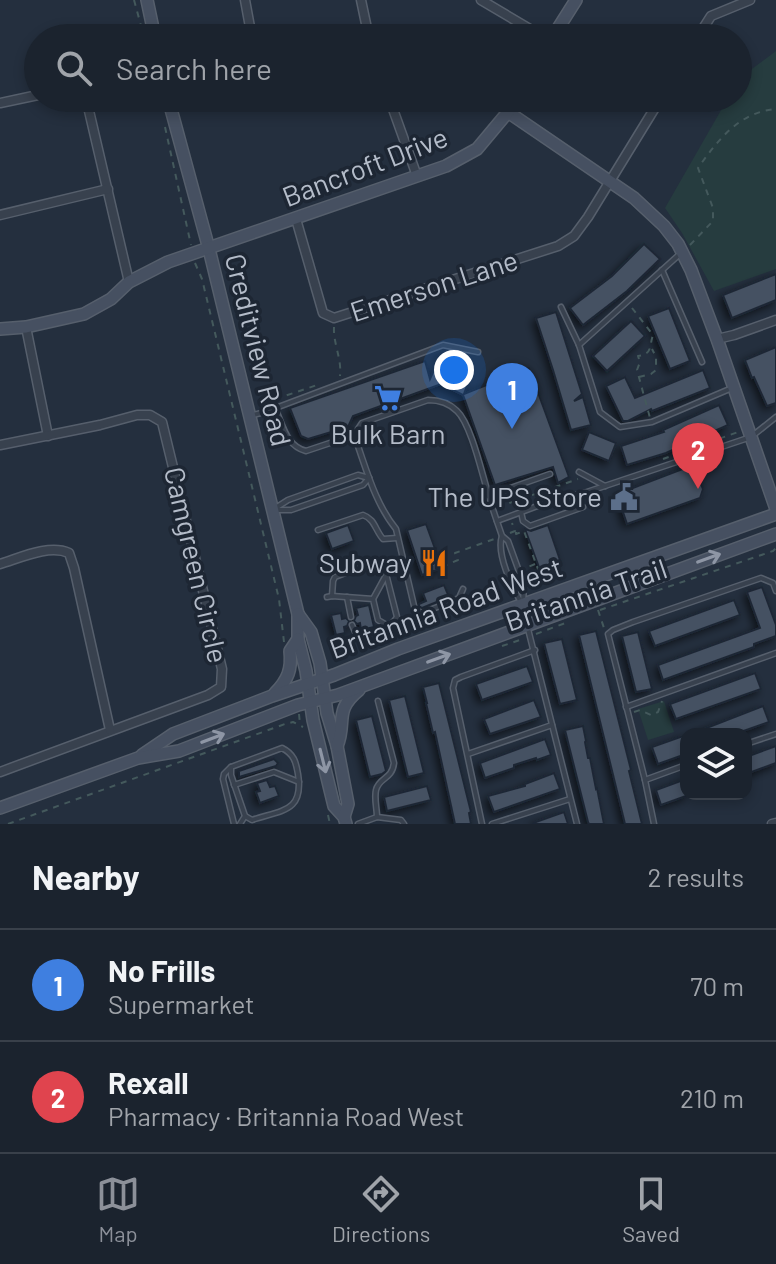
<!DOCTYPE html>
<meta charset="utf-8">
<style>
body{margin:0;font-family:Barlow,sans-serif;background:#282f3a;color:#f1f3f6}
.controls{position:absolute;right:24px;bottom:24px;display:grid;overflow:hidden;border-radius:16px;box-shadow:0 4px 12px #0003}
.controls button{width:72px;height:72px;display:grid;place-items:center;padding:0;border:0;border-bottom:2px solid #39404a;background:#1b232e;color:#f1f3f6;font:40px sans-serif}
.you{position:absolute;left:454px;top:370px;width:28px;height:28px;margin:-20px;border:6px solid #fff;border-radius:50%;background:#1a73e8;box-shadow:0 0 0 12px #1a73e833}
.badge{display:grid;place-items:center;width:52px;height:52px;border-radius:50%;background:#8c9099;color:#fff;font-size:26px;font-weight:700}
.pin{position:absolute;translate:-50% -66px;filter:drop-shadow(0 2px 4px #0008)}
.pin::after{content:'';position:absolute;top:42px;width:28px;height:24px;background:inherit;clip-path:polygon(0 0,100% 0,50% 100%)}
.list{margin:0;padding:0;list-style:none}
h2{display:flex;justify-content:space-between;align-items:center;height:104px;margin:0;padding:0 32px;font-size:34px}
h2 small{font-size:26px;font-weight:400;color:#a0a4aa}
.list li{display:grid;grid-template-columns:52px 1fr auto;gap:24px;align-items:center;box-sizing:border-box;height:112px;padding:0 32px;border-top:2px solid #39404a}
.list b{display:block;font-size:30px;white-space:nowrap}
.list p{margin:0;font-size:26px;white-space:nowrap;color:#a0a4aa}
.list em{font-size:26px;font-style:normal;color:#a0a4aa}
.icon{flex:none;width:44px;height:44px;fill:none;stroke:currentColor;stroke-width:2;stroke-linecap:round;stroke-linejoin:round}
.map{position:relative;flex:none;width:776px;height:824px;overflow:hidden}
.search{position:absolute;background:#1b232e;box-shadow:0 4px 12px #0003;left:24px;right:24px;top:24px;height:88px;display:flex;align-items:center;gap:20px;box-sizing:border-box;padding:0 28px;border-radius:44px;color:#a0a4aa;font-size:30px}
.sheet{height:328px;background:#1b232e}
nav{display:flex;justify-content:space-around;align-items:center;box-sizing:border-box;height:112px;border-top:2px solid #39404a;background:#1b232e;font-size:22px;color:#a0a4aa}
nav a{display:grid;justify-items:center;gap:4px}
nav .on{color:#8c9099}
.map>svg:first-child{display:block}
</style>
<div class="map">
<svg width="776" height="824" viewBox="0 0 776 824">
<defs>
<filter id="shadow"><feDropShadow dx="-3.5" dy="3.5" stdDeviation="4" flood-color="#0009"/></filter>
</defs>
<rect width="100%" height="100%" fill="#242f3e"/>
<g fill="#263c3f">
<polygon points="776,51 776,269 714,291 682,233 665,208 728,98 738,98 738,81 741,77"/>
<polygon points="664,701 674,732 648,740 638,709"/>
</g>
<g fill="#455162" stroke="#1f2835" stroke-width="2" filter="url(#shadow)">
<polygon points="644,244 660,259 627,291 583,325 570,308 612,276"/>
<polygon points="776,274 776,300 732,318 723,295"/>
<polygon points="669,308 690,361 670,369 648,316"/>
<polygon points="556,312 582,394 574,401 583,397 591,425 571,430 553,370 536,318"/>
<polygon points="631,321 645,336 607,371 593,356"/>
<polygon points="776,347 776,403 767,406 754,377 752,378 745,360"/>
<polygon points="443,353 462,363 457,374 469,380 464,394 529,368 569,477 558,483 553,467 495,485 463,395 441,384 353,416 348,427 308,439 301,436 290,408 425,361 430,379 434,370 448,367 439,360"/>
<polygon points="703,370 710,388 652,411 651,409 628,421 623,421 606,386 625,377 635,398"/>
<polygon points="719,405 728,425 666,453 627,465 621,446 664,432 663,430"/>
<polygon points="589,432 616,443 609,461 582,450"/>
<polygon points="693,465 703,489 700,498 627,524 617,494"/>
<polygon points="426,524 442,568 422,575 407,530"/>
<polygon points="348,525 354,541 332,549 326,533"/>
<polygon points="548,525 561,563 540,570 525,529 531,531"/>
<polygon points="444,585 449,597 422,608 419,606 419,604 426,601 423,593"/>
<polygon points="762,587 776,625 776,636 754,644 754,647 663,680 658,665 760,628 747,592"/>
<polygon points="734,600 740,615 655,646 649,631"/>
<polygon points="369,605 374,627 361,630 360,623 357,624 354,621 356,616 358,615 356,608"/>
<polygon points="341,613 342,619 346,618 349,621 347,626 344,627 345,633 336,635 331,615"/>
<polygon points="596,631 631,770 629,771 642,824 625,824 579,635"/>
<polygon points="638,632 652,689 636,692 622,636"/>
<polygon points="562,639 577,700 560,704 544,643"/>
<polygon points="527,666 533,682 482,700 476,684"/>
<polygon points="755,673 761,689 676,719 670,704"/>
<polygon points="439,683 471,812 469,813 471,824 455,824 435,732 433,733 426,703 427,703 423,687"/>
<polygon points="405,696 424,773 408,777 389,700"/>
<polygon points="534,700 541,717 490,734 484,719"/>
<polygon points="763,706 769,722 735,734 691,734"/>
<polygon points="372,716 386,771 382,774 370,777 356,720"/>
<polygon points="583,726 586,741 585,742 588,758 590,758 596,789 597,788 604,824 589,824 588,822 565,730"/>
<polygon points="686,735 686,754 658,764 652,747"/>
<polygon points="545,739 551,755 537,760 536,758 514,765 514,768 485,778 480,763"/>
<polygon points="776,746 776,763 746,774 746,757"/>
<polygon points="274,759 278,763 276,766 239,777 239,771"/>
<polygon points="554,773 560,789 494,812 488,796 525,786 525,784"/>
<polygon points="686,779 686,796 661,805 656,790"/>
<polygon points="267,780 270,787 275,786 279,796 260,803 256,792 260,791 257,783"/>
<polygon points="427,786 431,800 387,811 384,797"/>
<polygon points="564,812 568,824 533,824 533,823"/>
</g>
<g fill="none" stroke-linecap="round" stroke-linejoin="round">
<g stroke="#565f6c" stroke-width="7">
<g id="lane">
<polyline points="662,270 702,362"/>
<polyline points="561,307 579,345 600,412 620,427 652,422 732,388"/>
<polyline points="579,345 681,253"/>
<path d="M275,408C283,425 286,446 306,451L354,435"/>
<polyline points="253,415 265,412 443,345 478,352"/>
<polyline points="579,472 605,486"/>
<polyline points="488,496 550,474"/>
<polyline points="274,509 288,500 358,475 369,478"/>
<polyline points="274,510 291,510 363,485 369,478"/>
<polyline points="521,512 523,521 530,526 583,507"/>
<polyline points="497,521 567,495 578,495 751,437 776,417"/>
<path d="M318,530L363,515C375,519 375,530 383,539L397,538"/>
<path d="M502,536C496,554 512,587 522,604"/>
<path d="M463,589L459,598L455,600L422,613L415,610L396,529C374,502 366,467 354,435L362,423L428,400C439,400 449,403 457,411C471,424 482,474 488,493C492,508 497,521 502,536L508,541L524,585L523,603"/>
<path d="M332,596L333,581L335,577L374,562H380L384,566L397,617C389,631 372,632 357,636L352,625"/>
<polyline points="327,597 332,596 373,599 378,620 390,627"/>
<polyline points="347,597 351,617"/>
<polyline points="373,599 385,577"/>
<polyline points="528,629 577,824"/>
<polyline points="626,707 776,653"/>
<polyline points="746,744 776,734"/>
<path d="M282,748C294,754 296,762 298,774C304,812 282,810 252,820L245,816L231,775V767Z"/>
<polyline points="468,754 552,725"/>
<polyline points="231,767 224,774 223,779 234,824"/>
<polyline points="645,780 686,765"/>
<polyline points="234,785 274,772 299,782"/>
<path d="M377,817C377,809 374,798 376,790C379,777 392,780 394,763L378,701"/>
<polyline points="240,824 245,816"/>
<polyline points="358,824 377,817 401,820 404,824"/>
<polyline points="482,824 453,688 455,680 461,677 535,650"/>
<polyline points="492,824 570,799"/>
<polyline points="654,824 645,780 608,634 613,630 633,622 761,578 773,583 776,591"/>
</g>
</g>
<g stroke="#565f6c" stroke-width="11">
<g id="street">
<polyline points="245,0 252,38"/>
<polyline points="361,0 369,38"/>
<polyline points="481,0 545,38"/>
<polyline points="697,38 711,16 750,0"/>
<polyline points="86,98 129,282"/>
<polyline points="266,98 271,105 281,106 303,98"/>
<polyline points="389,98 417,176"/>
<polyline points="0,103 38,95"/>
<polyline points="0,215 108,189"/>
<polyline points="296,219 323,313 334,318 558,246 574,236 588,217 661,98"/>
<polyline points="26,327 48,436"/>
<polyline points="717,339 734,335 776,320"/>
<polyline points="0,445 100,425 137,415 150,415 162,422 222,669 221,687 208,695 0,772"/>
<path d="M0,564C20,558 49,544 69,553L74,568L110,730"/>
<polyline points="772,824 776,823"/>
</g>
</g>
<g stroke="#565f6c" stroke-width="14">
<g id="secondary">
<polyline points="147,0 155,38"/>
<polyline points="552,38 576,0"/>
<polyline points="168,98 209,249 298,614 298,639 306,671 313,720 334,806 344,817 346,824"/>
<polyline points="508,112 634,198 664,226 678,244 691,270 717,339 776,509"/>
<polyline points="0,329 26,327 84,314 111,299 129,282 168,262 446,166 477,149 508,112 516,98"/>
<polyline points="298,614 311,632 320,663 327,713 337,746 348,804 344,817"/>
<path d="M275,693C288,680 292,669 290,651L298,639"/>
<path d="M337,746C347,722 333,711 359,690"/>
<polyline points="142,755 173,734 272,696 334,675 398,649 776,514"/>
<polyline points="0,808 138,758 179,751 298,705 338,695 776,534"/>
</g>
</g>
<g stroke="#44595c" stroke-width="2" stroke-dasharray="6 6" stroke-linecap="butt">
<polyline points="134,0 143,33"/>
<polyline points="165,127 191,245"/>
<path d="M690,245L713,221V208L698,168C718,140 739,112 776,109"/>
<polyline points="195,263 202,279 279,599 284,642"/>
<path d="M632,308L653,335C649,346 653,354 638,356L640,362L637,370L650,418"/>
<path d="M334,327C333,343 342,359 340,376"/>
<polyline points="639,377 651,374 656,370 656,357 652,349"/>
<polyline points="264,403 320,384"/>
<polyline points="663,459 738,432"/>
<polyline points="498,507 578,479"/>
<polyline points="516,532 516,534 524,531 543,583"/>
<polyline points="510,533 515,531 512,523"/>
<polyline points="535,564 528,567 528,573 531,579 540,582"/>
<polyline points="442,567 458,560 455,553 497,538"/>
<polyline points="598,610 605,631"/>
<polyline points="600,610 773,551 776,548"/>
<polyline points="536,634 568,622"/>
<polyline points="502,646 523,639"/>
<polyline points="634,712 640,710 651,715 658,712 662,701"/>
<polyline points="299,714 300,724"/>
<polyline points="328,815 330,824"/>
<polyline points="8,824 285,724 293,722 303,727"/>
</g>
<use href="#lane" stroke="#38414e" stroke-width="4"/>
<use href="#street" stroke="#38414e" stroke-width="8"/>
<use href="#secondary" stroke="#465061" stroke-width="11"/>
</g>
<defs><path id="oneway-shaft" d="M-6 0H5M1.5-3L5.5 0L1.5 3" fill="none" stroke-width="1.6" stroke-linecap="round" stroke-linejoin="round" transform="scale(2)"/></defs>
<g stroke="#8e96a5">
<use href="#oneway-shaft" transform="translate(709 558) rotate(-20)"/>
<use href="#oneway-shaft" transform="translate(439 658) rotate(-20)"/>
<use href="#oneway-shaft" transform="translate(213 738) rotate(-21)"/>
<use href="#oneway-shaft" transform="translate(323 761) rotate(76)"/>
</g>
<defs>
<g id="supermarket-bare" transform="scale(2.16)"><path d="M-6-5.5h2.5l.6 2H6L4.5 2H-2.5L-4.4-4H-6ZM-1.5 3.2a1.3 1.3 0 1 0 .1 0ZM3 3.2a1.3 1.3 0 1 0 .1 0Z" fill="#3f7fe0" stroke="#1d2633" stroke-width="2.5" paint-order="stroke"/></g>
<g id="civic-bare" transform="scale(2.16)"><path d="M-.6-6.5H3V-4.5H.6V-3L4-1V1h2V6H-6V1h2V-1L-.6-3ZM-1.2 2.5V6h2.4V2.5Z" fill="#5c6f8a" stroke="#1d2633" stroke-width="2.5" paint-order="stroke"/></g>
<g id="restaurant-bare" transform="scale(2.16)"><path d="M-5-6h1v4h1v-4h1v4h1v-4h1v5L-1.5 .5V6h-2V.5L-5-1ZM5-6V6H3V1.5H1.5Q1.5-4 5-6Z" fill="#e8710a" stroke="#1d2633" stroke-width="2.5" paint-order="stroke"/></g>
</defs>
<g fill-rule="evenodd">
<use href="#supermarket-bare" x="388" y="398"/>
<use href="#civic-bare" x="624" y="497"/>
<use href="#restaurant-bare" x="434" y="563"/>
</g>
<g text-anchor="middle" stroke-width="7" stroke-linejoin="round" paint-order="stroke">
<g font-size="28" fill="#b4bcc9" stroke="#1d2633">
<text transform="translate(365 167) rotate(-21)" y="10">Bancroft Drive</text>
<text transform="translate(434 286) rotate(-18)" y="10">Emerson Lane</text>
<text transform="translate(258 350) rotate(76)" y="10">Creditview Road</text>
<text transform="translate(196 565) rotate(77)" y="10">Camgreen Circle</text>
<text transform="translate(586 595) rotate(-19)" y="10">Britannia Trail</text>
<text transform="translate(446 608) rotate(-20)" y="10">Britannia Road West</text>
</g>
<g font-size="28" fill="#b4bcc9" stroke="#1d2633" text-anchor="end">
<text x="388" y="444" text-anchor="middle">Bulk Barn</text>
<text x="602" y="507">The UPS Store</text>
<text x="412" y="573">Subway</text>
</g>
</g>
</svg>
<div class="controls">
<button><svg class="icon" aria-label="layers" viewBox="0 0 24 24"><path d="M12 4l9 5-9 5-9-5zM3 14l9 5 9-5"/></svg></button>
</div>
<div class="you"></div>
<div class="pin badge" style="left:512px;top:429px;background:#3f7fe0">1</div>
<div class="pin badge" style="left:698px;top:489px;background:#e0444e">2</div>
<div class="search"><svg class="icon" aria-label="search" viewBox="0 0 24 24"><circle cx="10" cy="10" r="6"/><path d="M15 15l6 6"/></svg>Search here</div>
</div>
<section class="sheet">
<h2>Nearby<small>2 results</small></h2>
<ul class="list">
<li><span class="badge" style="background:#3f7fe0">1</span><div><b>No Frills</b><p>Supermarket</p></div><em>70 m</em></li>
<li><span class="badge" style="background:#e0444e">2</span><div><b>Rexall</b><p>Pharmacy · Britannia Road West</p></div><em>210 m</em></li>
</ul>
</section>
<nav>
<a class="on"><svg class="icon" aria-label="map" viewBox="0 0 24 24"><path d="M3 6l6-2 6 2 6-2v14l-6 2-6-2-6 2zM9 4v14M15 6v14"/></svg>Map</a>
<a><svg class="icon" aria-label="directions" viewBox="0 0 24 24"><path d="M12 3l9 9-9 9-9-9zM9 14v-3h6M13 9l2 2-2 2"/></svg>Directions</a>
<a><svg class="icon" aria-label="saved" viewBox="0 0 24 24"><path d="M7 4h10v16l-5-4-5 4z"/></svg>Saved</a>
</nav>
